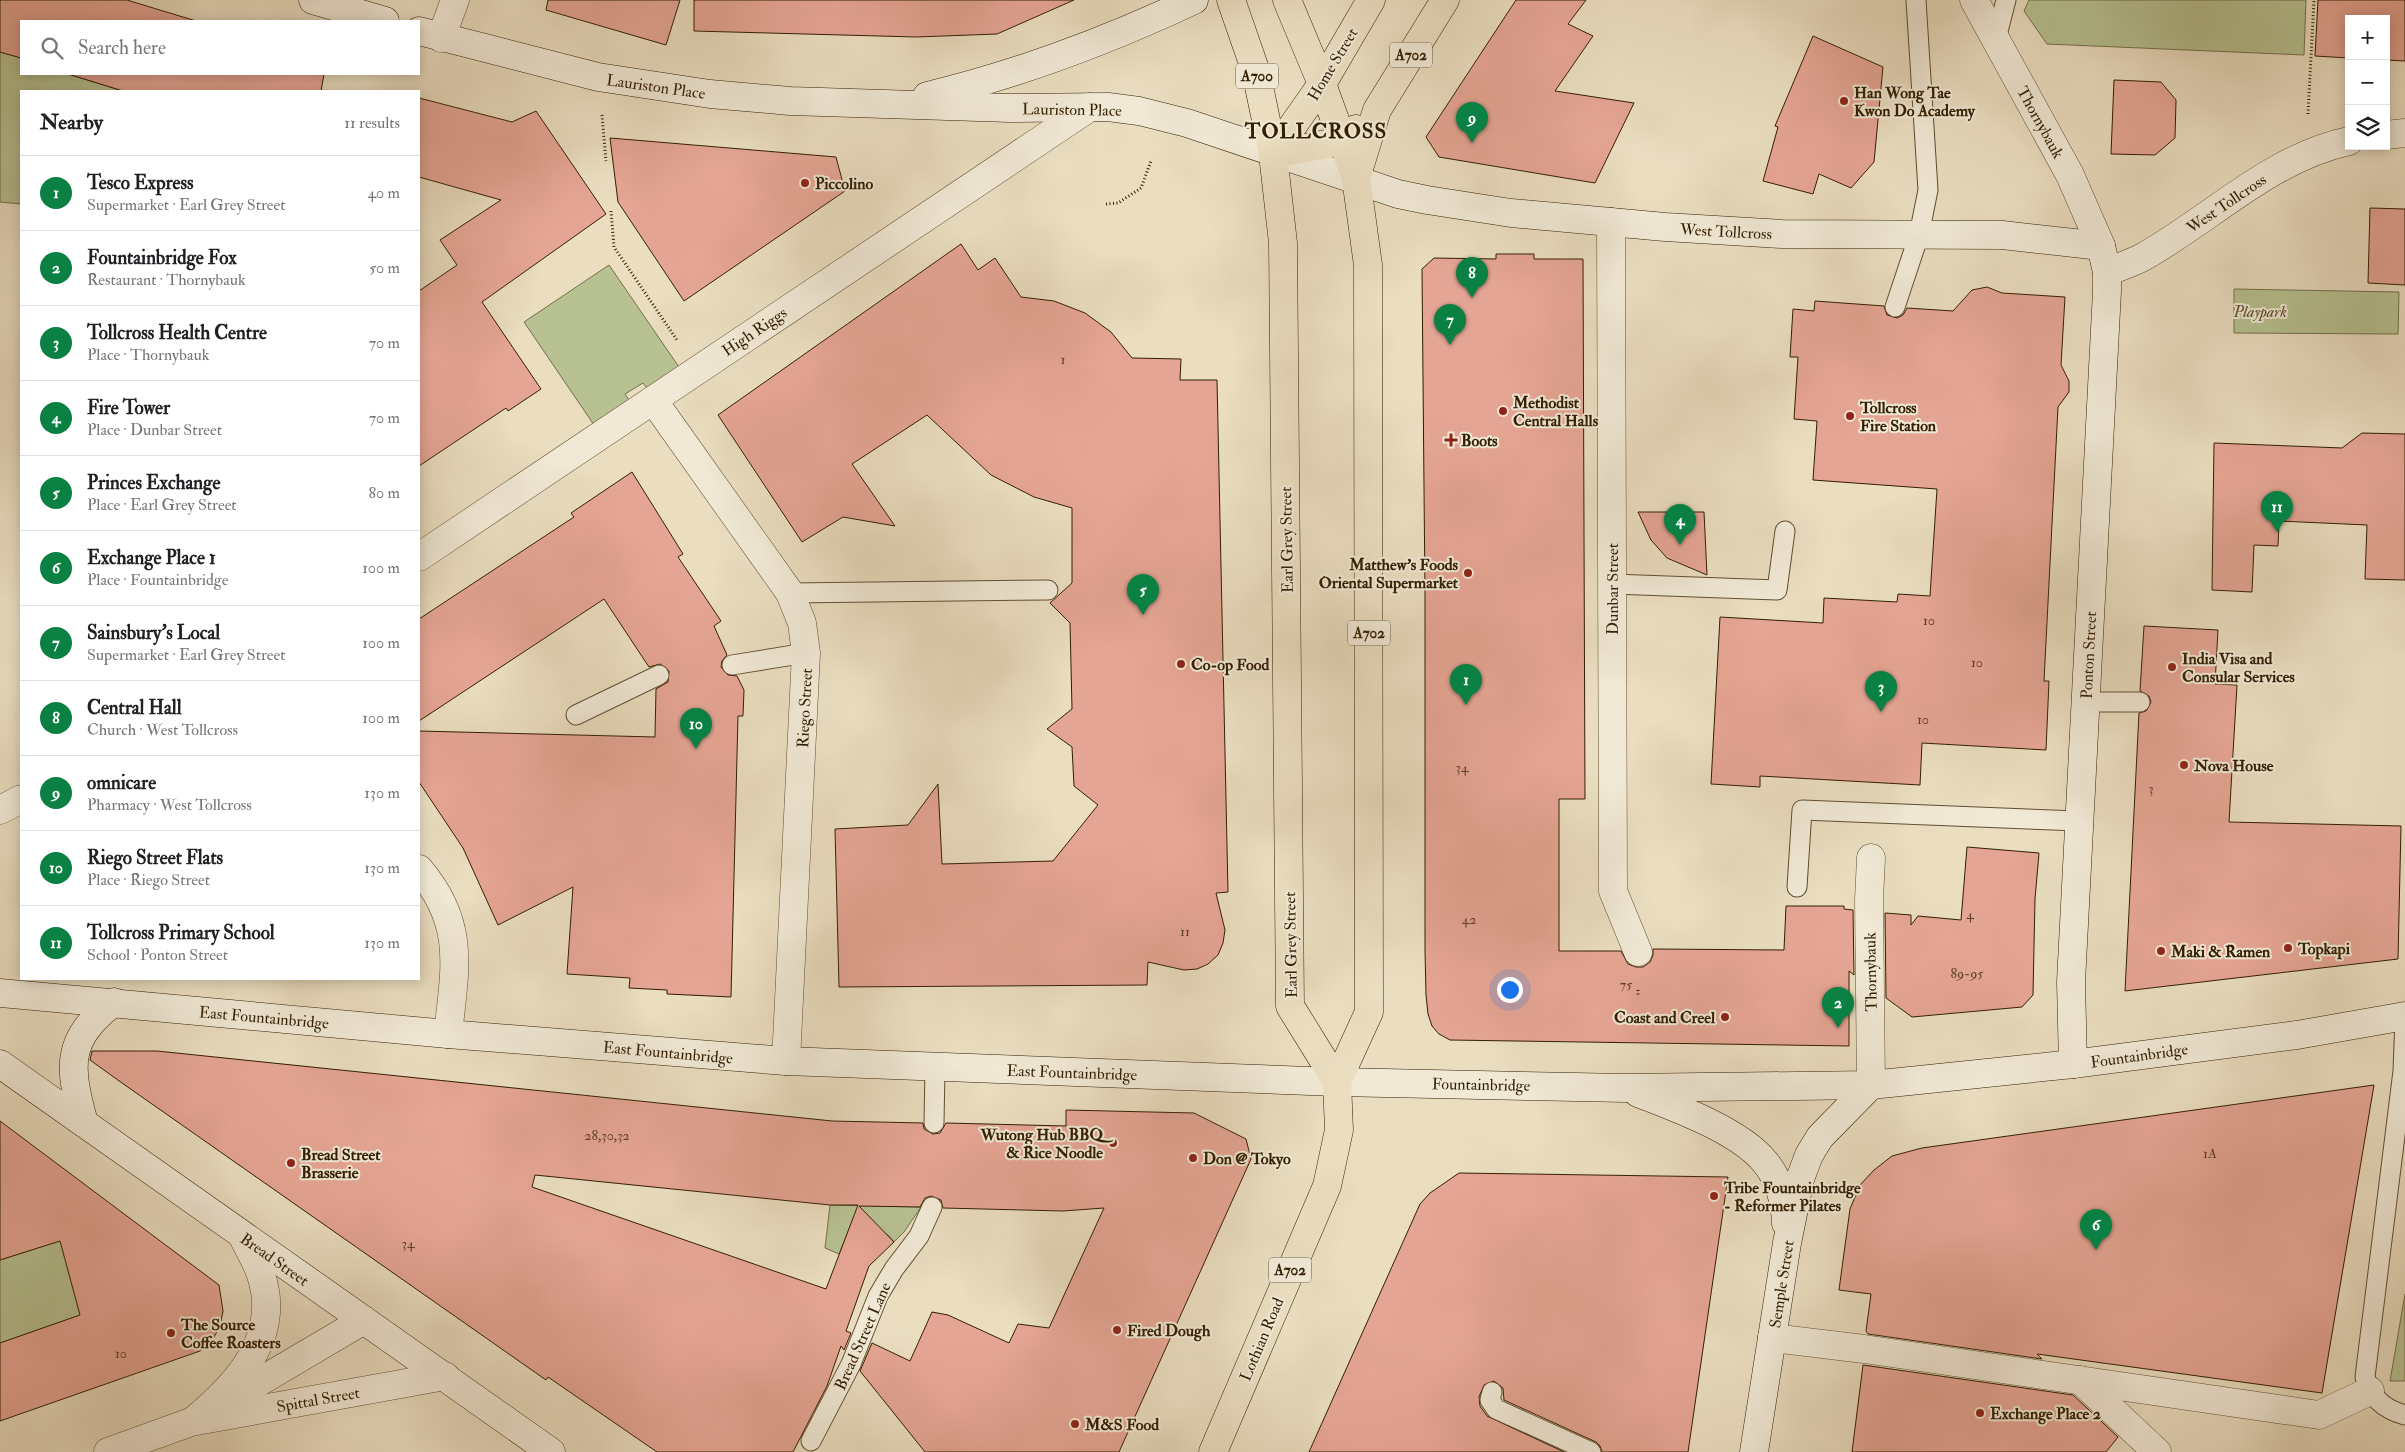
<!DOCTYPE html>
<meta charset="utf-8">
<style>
body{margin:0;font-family:"IM FELL Double Pica",serif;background:#f6f6f6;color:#202124}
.controls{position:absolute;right:15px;top:15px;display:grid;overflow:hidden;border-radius:0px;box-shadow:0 2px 12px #0003}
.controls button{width:45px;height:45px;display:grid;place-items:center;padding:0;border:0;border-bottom:1px solid #e0e0e0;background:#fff;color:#202124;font:25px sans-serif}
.you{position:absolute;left:1509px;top:989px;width:18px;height:18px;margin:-12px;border:4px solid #fff;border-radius:50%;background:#1a73e8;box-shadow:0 0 0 8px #1a73e833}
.badge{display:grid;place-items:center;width:32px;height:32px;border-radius:50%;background:#0b8043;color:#fff;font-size:16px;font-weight:700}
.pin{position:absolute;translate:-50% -41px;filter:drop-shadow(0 1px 2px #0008)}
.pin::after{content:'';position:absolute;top:26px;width:18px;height:15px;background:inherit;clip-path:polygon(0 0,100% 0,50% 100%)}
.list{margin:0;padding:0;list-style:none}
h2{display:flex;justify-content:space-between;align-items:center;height:65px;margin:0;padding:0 20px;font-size:21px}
h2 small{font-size:16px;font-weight:400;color:#757577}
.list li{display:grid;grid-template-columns:32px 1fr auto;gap:15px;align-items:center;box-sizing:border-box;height:75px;padding:0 20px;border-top:1px solid #e0e0e0}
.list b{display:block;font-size:19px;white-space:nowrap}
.list p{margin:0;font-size:16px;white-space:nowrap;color:#757577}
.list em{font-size:16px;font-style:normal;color:#757577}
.icon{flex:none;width:28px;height:28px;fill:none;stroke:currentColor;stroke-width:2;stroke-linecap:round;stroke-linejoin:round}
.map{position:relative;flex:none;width:2405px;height:1452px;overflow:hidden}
.search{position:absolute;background:#fff;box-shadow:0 2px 12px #0003;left:20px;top:20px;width:400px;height:55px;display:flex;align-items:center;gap:12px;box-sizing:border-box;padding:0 18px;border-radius:0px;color:#757577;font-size:19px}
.panel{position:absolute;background:#fff;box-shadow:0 2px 12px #0003;left:20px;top:90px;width:400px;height:890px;border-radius:0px}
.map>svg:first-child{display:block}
</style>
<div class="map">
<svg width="2405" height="1452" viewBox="0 0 2405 1452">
<rect width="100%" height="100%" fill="#eaddc0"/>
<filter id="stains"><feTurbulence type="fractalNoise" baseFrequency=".004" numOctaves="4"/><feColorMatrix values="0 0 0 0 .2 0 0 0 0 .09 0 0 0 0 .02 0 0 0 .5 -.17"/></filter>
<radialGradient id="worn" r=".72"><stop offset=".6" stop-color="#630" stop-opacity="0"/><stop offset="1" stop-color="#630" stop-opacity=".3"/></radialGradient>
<g fill="#b7c192" stroke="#75704a">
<polygon points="2029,0 2306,0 2304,55 2047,44 2024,11"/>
<polygon points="0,52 18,57 19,54 21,55 21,74 68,74 123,91 21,91 21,204 0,202"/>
<polygon points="609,265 679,367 647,388 643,383 625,394 629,400 594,425 524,322"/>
<polygon points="2234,289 2399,292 2398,334 2234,333"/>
<polygon points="830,1205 921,1207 904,1232 894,1242 888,1235 852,1222 839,1254 825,1248"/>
<polygon points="81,1234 77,1304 80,1315 0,1343 0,1260"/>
<polygon points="2405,1294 2405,1381 2390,1381"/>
</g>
<g fill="#e5a594" stroke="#331e01" fill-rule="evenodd">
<polygon points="0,0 127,0 196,21 21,21 21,58 0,52"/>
<polygon points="548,0 680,0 666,45 546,10"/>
<polygon points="694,0 1074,0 997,34 916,37 694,31"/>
<polygon points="1516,0 1586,0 1568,24 1593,36 1555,91 1634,103 1595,183 1439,157 1426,137"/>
<polygon points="2318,0 2405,0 2405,61 2386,60 2386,19 2349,19 2349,58 2315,56"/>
<polygon points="1813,36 1883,67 1874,162 1851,188 1819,174 1813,194 1763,181 1778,127 1775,126"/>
<polygon points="68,74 324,74 321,91 123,91"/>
<polygon points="2114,80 2161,82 2176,100 2175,138 2155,155 2111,154"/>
<polygon points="419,98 512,122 536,111 606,214 482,302 541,389 508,411 506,408 419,466 419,291 457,265 440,240 501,200 419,177"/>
<polygon points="610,138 836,157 845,191 684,301 618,202"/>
<polygon points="2370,208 2405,209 2405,285 2368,283"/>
<polygon points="961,244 978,270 995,258 1021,297 1054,301 1085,313 1111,332 1132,358 1181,359 1180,380 1217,380 1228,892 1216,893 1225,930 1223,943 1218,955 1208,964 1197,969 1184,970 1148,962 1147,985 839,987 835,829 908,825 938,784 942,864 1053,861 1098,805 1074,786 1072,747 1047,729 1072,709 1070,623 1050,603 1072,583 1072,508 1034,497 991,475 927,415 852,464 895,526 843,517 802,542 718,415"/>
<polygon points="1496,254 1534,254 1534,259 1583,259 1585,799 1559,799 1559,951 1621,951 1628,964 1636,967 1643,967 1650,962 1653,955 1653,949 1784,950 1786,906 1844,906 1844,909 1853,910 1854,975 1849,971 1849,1046 1450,1040 1439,1034 1432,1026 1428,1014 1426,995 1425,950 1425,595 1422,269 1434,258 1496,259"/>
<polygon points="1987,287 2002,293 2065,297 2061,365 2069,381 2069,392 2058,407 2044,681 2049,681 2046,750 1922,743 1920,785 1760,776 1760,787 1711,784 1720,617 1823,623 1824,598 1897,602 1898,594 1930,596 1937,489 1813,480 1817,421 1794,419 1798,357 1790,357 1793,309 1814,311 1815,301 1884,306 1887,315 1897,318 1903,315 1907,308 1953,311 1972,290"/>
<polygon points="2362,433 2405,434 2405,580 2365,579 2367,525 2279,521 2278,546 2254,545 2252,592 2212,590 2214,443 2342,448"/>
<polygon points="632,472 683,554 678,557 721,621 714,626 727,655 722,661 721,667 728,675 737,676 744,690 743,716 738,716 731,997 667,994 667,990 629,988 630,978 567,974 573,887 498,925 463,848 419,782 419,731 655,737 656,689 668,682 669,671 660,664 649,667 604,599 419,721 419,619 574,517 571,513"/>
<polygon points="1638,512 1704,512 1707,575 1667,558 1651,540"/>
<polygon points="2144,626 2218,630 2215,684 2237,685 2229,822 2401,826 2398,959 2125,991 2139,713 2146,711 2151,702 2149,696 2140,691"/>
<polygon points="1967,847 2039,853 2035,899 2033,995 2022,1007 1912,1017 1886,998 1885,913 1911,915 1911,925 1918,916 1961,920"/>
<path d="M92,1051H157L832,1121L923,1123L924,1129L933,1134L940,1133L946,1123L1066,1126V1110L1194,1113L1246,1139L1251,1159L1119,1452H925L860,1371L872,1343L910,1361L932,1312L948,1315L1009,1343L1018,1324L1049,1328L1104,1208L1063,1211L943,1208L941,1200L931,1196L925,1198L920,1207L859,1206L894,1242L869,1266L846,1331L851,1333L844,1350L841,1346L827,1386L793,1452H657L548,1377L546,1380L122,1083L90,1060ZM535,1175L830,1205H858L826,1289L532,1187Z"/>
<polygon points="2374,1085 2322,1393 2037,1354 2042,1359 1868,1334 1866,1331 1871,1294 1839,1290 1850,1209 1860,1185 1874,1170 1892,1156 1922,1148"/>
<polygon points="0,1121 219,1285 223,1311 220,1326 213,1339 200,1351 0,1421 0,1343 80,1315 60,1241 0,1260"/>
<polygon points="1459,1173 1728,1177 1688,1452 1602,1452 1600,1446 1596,1442 1504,1400 1503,1388 1494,1381 1484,1385 1479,1397 1480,1406 1487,1416 1564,1452 1309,1452 1420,1204 1430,1193"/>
<polygon points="1863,1365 2073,1395 2118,1437 2106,1452 1852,1452"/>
</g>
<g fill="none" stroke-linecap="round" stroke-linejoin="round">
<g stroke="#614e31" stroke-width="21">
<g id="lane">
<polyline points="1996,39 2006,0"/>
<polyline points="1895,307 1919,235 1928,190 1916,0"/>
<polyline points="1612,584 1777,590 1785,531"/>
<polyline points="790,593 1048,590"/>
<polyline points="732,665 806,653"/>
<polyline points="2085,702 2140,702"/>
<polyline points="576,715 659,675"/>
<polyline points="1797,887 1802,810 2079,821"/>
<path d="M2405,1018L2403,1071L2365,1377C2372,1398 2383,1409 2405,1415"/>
<polyline points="934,1123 935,1068"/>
<polyline points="1492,1392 1490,1400 1496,1409 1591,1452"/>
<polyline points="811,1441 851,1364 878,1296 894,1269 919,1236 932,1207"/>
</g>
</g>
<g stroke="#614e31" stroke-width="29">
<g id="street">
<polyline points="1974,0 2070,175 2101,246"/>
<polyline points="441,38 455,0"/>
<polyline points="2386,135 2405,133"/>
<polyline points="1611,222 1613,891 1638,952"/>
<path d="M2107,272C2119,267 2132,263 2143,257C2211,219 2270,158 2349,141"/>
<polyline points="653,400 790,593 802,623 806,653 786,1061"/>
<polyline points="419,557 1090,107"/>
<polyline points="0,810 21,799"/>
<polyline points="1871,858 1869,900 1871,1085"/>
<path d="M419,869C466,924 455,968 448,1034"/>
<polyline points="1772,1338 1864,1349 2319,1415 2370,1391"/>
<polyline points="2080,1380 2157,1452"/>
<polyline points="225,1402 364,1320"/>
<path d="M193,1421C236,1386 282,1337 261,1275C257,1262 249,1250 243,1237"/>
<polyline points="108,1452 191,1422 445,1376"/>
</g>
</g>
<g stroke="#331e01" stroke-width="29">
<g id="secondary">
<polyline points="313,0 385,21"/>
<polyline points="419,31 598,77 710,94 790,101 1010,108 1108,107 1139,111 1187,123 1398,194 1427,200 1511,213 1665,227 1782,234 2002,235 2101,246 2107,272 2107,291 2071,982 2073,1064"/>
<path d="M927,96C1019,74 1109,40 1194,0"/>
<polyline points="0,993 448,1034 786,1061 1337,1082 1625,1088 1871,1085 2073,1064 2297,1035 2405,1016"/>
<polyline points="0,1064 551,1452"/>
<path d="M1638,1093C1675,1107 1740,1131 1765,1162C1779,1179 1785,1202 1786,1223"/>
<path d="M84,1123C69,1068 64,1040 114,1002"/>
<polyline points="1754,1452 1787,1243 1800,1179 1809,1155 1820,1137 1871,1085"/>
</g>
</g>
<g stroke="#331e01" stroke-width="29">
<g id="primary">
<polyline points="1231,0 1256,72 1273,154 1283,243 1290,1006 1337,1082"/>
<polyline points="1273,154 1322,84 1371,0"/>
<polyline points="1273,154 1342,141 1356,129"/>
<polyline points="1356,178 1377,110 1445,0"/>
<polyline points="1213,1452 1327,1186 1339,1130 1337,1082 1369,1012 1368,265 1356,178 1322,84 1287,0"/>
</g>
</g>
<g stroke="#331e01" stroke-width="3" stroke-dasharray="1 2.5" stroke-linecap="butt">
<polyline points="2308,114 2314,0"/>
<polyline points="602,115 606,161"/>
<polyline points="1106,204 1118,203 1141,188 1151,161"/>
<polyline points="611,211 614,247 677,340"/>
<polyline points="1638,990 1638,997"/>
</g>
<use href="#lane" stroke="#f1e9d6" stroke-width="19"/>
<use href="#street" stroke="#f1e9d6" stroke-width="28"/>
<use href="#secondary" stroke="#f1e9d6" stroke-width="28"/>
<use href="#primary" stroke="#eaddc0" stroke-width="28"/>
</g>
<g fill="#8f2418" stroke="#f1e9d6" stroke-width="2">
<circle cx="1844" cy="101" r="5"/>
<circle cx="805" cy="183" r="5"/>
<circle cx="1503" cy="411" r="5"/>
<circle cx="1850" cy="416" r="5"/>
<path d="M1448.5 432.5h5v5h5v5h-5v5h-5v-5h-5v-5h5z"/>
<circle cx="1468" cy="573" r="5"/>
<circle cx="1181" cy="664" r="5"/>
<circle cx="2172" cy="667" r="5"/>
<circle cx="2184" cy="765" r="5"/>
<circle cx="2288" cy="948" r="5"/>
<circle cx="2161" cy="951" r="5"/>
<circle cx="1725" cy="1017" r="5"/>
<circle cx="1113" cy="1143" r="5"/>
<circle cx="1193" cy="1158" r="5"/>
<circle cx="291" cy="1163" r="5"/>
<circle cx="1714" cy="1196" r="5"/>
<circle cx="1117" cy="1330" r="5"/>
<circle cx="171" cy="1333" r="5"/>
<circle cx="1980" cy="1413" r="5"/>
<circle cx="1075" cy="1424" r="5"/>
</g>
<g text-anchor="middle" stroke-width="4" stroke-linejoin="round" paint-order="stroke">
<g font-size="14" fill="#604026">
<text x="1063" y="364">1</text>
<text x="1929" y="625">10</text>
<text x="1977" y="667">10</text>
<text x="1923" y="724">10</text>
<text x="1462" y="772">34</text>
<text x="2151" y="793">3</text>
<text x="1970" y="919">4</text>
<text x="1469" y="924">42</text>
<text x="1185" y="936">11</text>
<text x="1967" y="978">89-95</text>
<text x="1626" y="989">75</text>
<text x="607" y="1140">28,30,32</text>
<text x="2210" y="1158">1A</text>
<text x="408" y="1248">34</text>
<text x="121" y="1358">10</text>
</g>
<g fill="#f1e9d6" stroke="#6c5b41" stroke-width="1">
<rect x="1390" y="42.5" width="42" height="25" rx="4"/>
<rect x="1236" y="63.5" width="42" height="25" rx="4"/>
<rect x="1348" y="620.5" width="42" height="25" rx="4"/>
<rect x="1269" y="1257.5" width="42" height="25" rx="4"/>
</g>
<g font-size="15" font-weight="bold" fill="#331e01">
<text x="1411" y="60">A702</text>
<text x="1257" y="81">A700</text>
<text x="1369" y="638">A702</text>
<text x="1290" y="1275">A702</text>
</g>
<g font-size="16" fill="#331e01" stroke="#f1e9d6">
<text transform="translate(1332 64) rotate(-59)" y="6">Home Street</text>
<text transform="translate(656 86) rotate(8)" y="6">Lauriston Place</text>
<text transform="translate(1072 109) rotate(1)" y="6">Lauriston Place</text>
<text transform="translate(2041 122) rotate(61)" y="6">Thornybauk</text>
<text transform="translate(2226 203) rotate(-34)" y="6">West Tollcross</text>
<text transform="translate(1726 231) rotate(3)" y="6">West Tollcross</text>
<text transform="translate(754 331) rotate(-34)" y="6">High Riggs</text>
<text transform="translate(1286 540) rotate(-91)" y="6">Earl Grey Street</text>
<text transform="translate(1612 589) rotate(-90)" y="6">Dunbar Street</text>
<text transform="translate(2088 655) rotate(-87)" y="6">Ponton Street</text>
<text transform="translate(804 708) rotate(-87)" y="6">Riego Street</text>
<text transform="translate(1290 945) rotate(-91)" y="6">Earl Grey Street</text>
<text transform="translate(1870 972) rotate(-91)" y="6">Thornybauk</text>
<text transform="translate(264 1017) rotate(5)" y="6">East Fountainbridge</text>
<text transform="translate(668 1052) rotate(5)" y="6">East Fountainbridge</text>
<text transform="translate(2139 1055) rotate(-8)" y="6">Fountainbridge</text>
<text transform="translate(1072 1072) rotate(2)" y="6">East Fountainbridge</text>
<text transform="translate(1481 1084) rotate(1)" y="6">Fountainbridge</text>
<text transform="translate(275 1259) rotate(35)" y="6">Bread Street</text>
<text transform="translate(1781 1284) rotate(-81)" y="6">Semple Street</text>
<text transform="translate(862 1336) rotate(-66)" y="6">Bread Street Lane</text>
<text transform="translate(1261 1339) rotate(-67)" y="6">Lothian Road</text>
<text transform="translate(318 1399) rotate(-10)" y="6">Spittal Street</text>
</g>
<g font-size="16" font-weight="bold" fill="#331e01" stroke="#f1e9d6" text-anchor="start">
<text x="1854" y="98">Han Wong Tae<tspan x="1854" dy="18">Kwon Do Academy</tspan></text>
<text x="815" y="189">Piccolino</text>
<text x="1513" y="408">Methodist<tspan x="1513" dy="18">Central Halls</tspan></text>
<text x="1860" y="413">Tollcross<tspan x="1860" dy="18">Fire Station</tspan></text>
<text x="1461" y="446">Boots</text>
<text x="1458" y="570" text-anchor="end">Matthew's Foods<tspan x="1458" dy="18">Oriental Supermarket</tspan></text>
<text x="2182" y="664">India Visa and<tspan x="2182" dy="18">Consular Services</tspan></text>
<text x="1191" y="670">Co-op Food</text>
<text x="2194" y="771">Nova House</text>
<text x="2298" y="954">Topkapi</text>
<text x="2171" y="957">Maki &amp; Ramen</text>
<text x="1715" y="1023" text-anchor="end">Coast and Creel</text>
<text x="1103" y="1140" text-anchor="end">Wutong Hub BBQ<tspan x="1103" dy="18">&amp; Rice Noodle</tspan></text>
<text x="301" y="1160">Bread Street<tspan x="301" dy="18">Brasserie</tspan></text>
<text x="1203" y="1164">Don @ Tokyo</text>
<text x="1724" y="1193">Tribe Fountainbridge<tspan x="1724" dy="18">- Reformer Pilates</tspan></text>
<text x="181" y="1330">The Source<tspan x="181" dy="18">Coffee Roasters</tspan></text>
<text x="1127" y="1336">Fired Dough</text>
<text x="1990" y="1419">Exchange Place 2</text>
<text x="1085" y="1430">M&amp;S Food</text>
</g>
<g font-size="16" font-style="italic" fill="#5b4f2c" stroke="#f1e9d6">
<text x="2260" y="317">Playpark</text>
</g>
<g font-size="21" font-weight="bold" letter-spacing="1" fill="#331e01" stroke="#f1e9d6">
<text x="1316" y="138">TOLLCROSS</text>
</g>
</g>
<rect width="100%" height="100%" filter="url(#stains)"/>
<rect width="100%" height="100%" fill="url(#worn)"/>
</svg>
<div class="controls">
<button>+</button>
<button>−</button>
<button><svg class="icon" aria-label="layers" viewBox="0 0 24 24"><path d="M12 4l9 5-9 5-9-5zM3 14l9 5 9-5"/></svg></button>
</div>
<div class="you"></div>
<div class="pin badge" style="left:1466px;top:705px">1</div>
<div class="pin badge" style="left:1838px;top:1028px">2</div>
<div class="pin badge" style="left:1881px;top:712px">3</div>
<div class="pin badge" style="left:1680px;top:545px">4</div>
<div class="pin badge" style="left:1143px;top:615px">5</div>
<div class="pin badge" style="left:2096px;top:1250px">6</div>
<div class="pin badge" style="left:1450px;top:345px">7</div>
<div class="pin badge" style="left:1472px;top:298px">8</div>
<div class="pin badge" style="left:1472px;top:143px">9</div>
<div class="pin badge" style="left:696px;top:749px">10</div>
<div class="pin badge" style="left:2277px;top:532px">11</div>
<div class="search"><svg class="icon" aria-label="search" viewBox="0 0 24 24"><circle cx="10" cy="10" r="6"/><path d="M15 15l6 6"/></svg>Search here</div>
<section class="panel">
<h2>Nearby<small>11 results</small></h2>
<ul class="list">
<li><span class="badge">1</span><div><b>Tesco Express</b><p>Supermarket · Earl Grey Street</p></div><em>40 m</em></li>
<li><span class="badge">2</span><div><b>Fountainbridge Fox</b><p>Restaurant · Thornybauk</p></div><em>50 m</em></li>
<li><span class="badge">3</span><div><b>Tollcross Health Centre</b><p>Place · Thornybauk</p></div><em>70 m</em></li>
<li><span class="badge">4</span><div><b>Fire Tower</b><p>Place · Dunbar Street</p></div><em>70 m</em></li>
<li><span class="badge">5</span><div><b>Princes Exchange</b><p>Place · Earl Grey Street</p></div><em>80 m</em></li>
<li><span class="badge">6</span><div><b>Exchange Place 1</b><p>Place · Fountainbridge</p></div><em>100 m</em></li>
<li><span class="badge">7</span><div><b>Sainsbury's Local</b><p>Supermarket · Earl Grey Street</p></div><em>100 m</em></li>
<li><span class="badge">8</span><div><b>Central Hall</b><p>Church · West Tollcross</p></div><em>100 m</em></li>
<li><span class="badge">9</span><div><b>omnicare</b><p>Pharmacy · West Tollcross</p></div><em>130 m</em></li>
<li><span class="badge">10</span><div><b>Riego Street Flats</b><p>Place · Riego Street</p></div><em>130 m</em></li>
<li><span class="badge">11</span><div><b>Tollcross Primary School</b><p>School · Ponton Street</p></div><em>130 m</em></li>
</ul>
</section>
</div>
